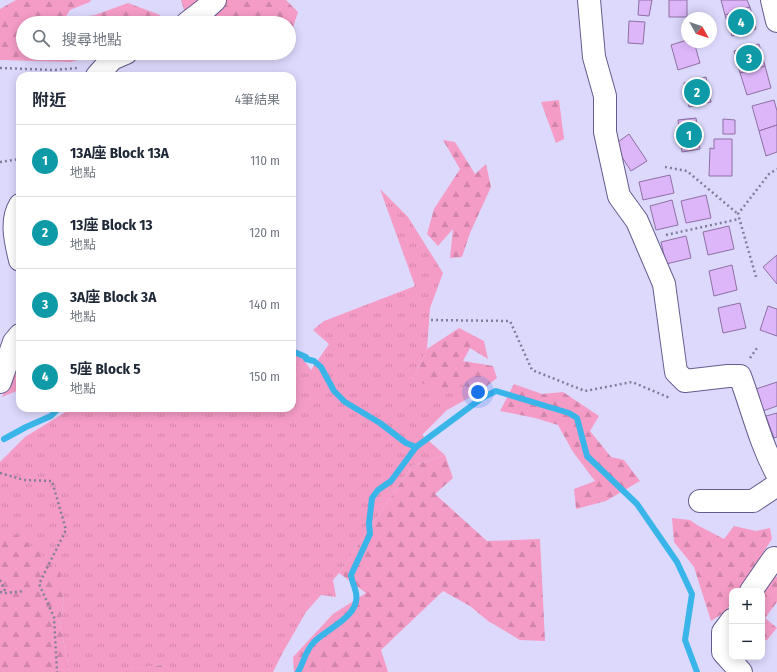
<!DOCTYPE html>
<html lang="zh-TW">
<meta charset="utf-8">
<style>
body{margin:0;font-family:"Fira Sans Condensed","Noto Sans TC",sans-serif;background:#f2f2f3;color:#1f2937}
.controls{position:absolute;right:12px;bottom:12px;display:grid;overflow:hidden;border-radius:8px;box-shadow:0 2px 10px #0003}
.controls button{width:36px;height:36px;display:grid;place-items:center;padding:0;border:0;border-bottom:1px solid #e0e1e3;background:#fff;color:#1f2937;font:20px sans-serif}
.compass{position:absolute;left:681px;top:12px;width:36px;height:36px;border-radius:50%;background:#fff;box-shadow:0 2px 10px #0003;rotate:130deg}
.you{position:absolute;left:478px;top:392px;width:14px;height:14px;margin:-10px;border:3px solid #fff;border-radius:50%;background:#1a73e8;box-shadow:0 0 0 6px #1a73e833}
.badge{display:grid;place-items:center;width:26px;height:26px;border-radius:50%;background:#2563eb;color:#fff;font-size:13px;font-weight:700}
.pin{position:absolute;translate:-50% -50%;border:2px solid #fff;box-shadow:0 1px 4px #0006}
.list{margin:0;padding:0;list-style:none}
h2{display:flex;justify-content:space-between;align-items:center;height:52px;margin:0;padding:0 16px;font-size:17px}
h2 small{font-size:13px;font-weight:400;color:#747a83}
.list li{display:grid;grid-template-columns:26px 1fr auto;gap:12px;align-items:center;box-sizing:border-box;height:72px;padding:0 16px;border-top:1px solid #e0e1e3}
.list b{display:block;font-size:15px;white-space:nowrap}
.list p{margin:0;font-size:13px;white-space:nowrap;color:#747a83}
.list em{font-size:13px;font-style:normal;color:#747a83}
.icon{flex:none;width:22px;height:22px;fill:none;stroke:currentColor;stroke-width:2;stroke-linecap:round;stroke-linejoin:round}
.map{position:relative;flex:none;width:777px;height:672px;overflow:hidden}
.search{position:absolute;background:#fff;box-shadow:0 2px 10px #0003;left:16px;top:16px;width:280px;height:44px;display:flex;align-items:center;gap:10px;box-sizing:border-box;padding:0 14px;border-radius:22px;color:#747a83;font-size:15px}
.panel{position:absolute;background:#fff;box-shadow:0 2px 10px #0003;left:16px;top:72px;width:280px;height:340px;border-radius:12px}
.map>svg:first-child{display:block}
</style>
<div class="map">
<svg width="777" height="672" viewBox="0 0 777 672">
<defs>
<pattern id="grass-tufts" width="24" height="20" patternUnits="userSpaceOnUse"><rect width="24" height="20" fill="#f59cc6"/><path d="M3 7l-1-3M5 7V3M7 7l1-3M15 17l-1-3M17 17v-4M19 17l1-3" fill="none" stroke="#d185aa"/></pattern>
<pattern id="forest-firs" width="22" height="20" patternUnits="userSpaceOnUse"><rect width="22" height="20" fill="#f59cc6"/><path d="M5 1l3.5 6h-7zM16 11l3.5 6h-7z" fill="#d185aa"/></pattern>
</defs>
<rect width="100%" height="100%" fill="#ddd9fd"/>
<g fill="url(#grass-tufts)">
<polygon points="380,189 408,217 443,273 430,308 427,349 413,380 461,383 478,393 447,410 422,435 445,455 412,466 339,573 333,580 336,597 321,595 306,612 283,652 273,672 169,672 163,665 103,672 70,672 60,626 64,596 0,542 0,462 25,437 72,408 292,408 292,343 311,370 329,344 313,330 324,321 415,286"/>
<polygon points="20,371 20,407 19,390 2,397 12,374"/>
</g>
<g fill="url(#forest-firs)">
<polygon points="16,0 91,0 90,2 70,10 64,20 95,15 128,3 160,15 158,23 23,23 23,53 101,53 71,62 0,60 0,9"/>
<polygon points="181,0 286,0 298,12 289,40 289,23 188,23"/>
<polygon points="559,100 564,139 556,143 541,102"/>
<polygon points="443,140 455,142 475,174 486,164 491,187 470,233 462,257 450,258 453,229 438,246 427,234 434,209 460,169"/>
<polygon points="459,328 484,341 488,359 470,348 463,361 493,366 497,378 478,393 461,384 451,393 413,380 427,349"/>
<polygon points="514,384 542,394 563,392 599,416 590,431 611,457 624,460 640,481 606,501 576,509 574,489 595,481 573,452 558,425 535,418 500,411"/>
<polygon points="445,455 453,478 435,494 487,541 540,539 545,641 520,640 488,621 470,606 443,591 381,650 388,672 294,672 293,657 333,614 366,593 339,573 412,466"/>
<path d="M672,518L690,520L697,525L724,539L734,526L756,531L770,528L772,539L738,591H732C732,609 725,612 711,621L694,567L674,542Z"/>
<polygon points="18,534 60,571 64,596 60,626 70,672 0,672 0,542"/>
<polygon points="772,575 777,577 777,602 765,618 777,628 767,640 762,640 762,592"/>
<polygon points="163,665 170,672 103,672 106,671"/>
</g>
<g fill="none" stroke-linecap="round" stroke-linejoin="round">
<g stroke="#3ab5e9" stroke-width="6">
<polyline points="292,351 306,357 306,359 314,361 321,367 334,391 345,402 380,423 406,443 416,447"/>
<polyline points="4,439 26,427 51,416 59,408"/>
<path d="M298,672C304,662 305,651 314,642C326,629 361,616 356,593C355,587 352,582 351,575L370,534L369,523L372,498L378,490L391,481L416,447L482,398L496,391L569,413L577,418L587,456L637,504L677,562L692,594L685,640L697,672"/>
</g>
</g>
<g fill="#ddb5f9" stroke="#8e71a3">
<polygon points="639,0 652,0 649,16 638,15"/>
<rect x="669" y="0" width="18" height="17"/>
<polygon points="721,0 747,0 750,7 725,15"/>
<polygon points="750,7 756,29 732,36 725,15"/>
<polygon points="629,21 645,22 643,44 628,43"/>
<polygon points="687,40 687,42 694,42 700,63 678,70 671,45"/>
<polygon points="759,44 765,66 740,73 734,51"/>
<polygon points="765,66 771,88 747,95 740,73"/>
<polygon points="706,77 711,102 689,107 684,83"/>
<polygon points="774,100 777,111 777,125 759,131 752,106"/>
<polygon points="696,118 700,149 682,152 678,120"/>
<polygon points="723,119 735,120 735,134 723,134"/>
<polygon points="777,125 777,152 766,156 759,131"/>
<polygon points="629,134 647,161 631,171 614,145"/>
<polygon points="714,139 732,139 732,176 709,176 710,148 714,149"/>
<polygon points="670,175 674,193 643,200 639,182"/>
<polygon points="706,195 711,218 686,223 681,201"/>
<polygon points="672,200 678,225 656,230 650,206"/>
<polygon points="729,226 734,249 708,255 703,232"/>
<polygon points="686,236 691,258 666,264 661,242"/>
<polygon points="777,255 777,284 763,267"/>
<polygon points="732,265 737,290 714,296 709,271"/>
<polygon points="740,303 746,328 723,333 718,308"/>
<polygon points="768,306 777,309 777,336 760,330"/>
<polygon points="777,382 777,406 763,411 756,389"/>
<polygon points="777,413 777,437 774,438 766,416"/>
</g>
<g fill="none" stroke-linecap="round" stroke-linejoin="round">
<g stroke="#645c8e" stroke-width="24">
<g id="minor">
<path d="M589,0L594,57L605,96V132L619,196L637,221L664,284L676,372L685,381L728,376H740C752,408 760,443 777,474"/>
<polyline points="772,0 777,21"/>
<polyline points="187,23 204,10 215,0"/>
<polyline points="97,76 112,59 126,53"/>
<path d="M20,205C10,221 16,243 20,260"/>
<polyline points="0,382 14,342 20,335"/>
<polyline points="700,501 753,501 777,485"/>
<polyline points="751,591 774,558"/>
<polyline points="732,620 723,632 723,652 741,672"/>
</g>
</g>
<g stroke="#827e9a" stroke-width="2.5" stroke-dasharray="2 3" stroke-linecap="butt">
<polyline points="0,68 55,70 77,68"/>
<polyline points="0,162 20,159"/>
<polyline points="665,167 687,171 738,214"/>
<polyline points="666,235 739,219"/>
<polyline points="756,277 738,214 769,174 777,169"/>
<polyline points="431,320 510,321 532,370 585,391 632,382 670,398"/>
<polyline points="750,358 757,348"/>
<polyline points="0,473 24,480 52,481 66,530 39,584 54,617 57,672"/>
<polyline points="0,580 6,593"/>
<polyline points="0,592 6,593 24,591"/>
</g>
<use href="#minor" stroke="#fff" stroke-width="22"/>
</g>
</svg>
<div class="controls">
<button>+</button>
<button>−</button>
</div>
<svg class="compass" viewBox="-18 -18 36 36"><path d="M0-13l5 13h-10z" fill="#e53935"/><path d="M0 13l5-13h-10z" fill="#747a83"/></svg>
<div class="you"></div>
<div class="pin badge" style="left:689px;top:135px;background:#0f9aa8">1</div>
<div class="pin badge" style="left:697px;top:92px;background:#0f9aa8">2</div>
<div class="pin badge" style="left:749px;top:58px;background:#0f9aa8">3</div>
<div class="pin badge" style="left:741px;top:22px;background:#0f9aa8">4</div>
<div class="search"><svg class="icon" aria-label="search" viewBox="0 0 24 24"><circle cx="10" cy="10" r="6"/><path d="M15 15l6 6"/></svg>搜尋地點</div>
<section class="panel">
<h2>附近<small>4筆結果</small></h2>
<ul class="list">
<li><span class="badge" style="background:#0f9aa8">1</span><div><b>13A座 Block 13A</b><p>地點</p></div><em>110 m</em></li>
<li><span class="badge" style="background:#0f9aa8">2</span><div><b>13座 Block 13</b><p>地點</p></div><em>120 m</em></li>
<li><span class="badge" style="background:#0f9aa8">3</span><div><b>3A座 Block 3A</b><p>地點</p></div><em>140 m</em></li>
<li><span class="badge" style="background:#0f9aa8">4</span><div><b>5座 Block 5</b><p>地點</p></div><em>150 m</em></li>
</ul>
</section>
</div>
